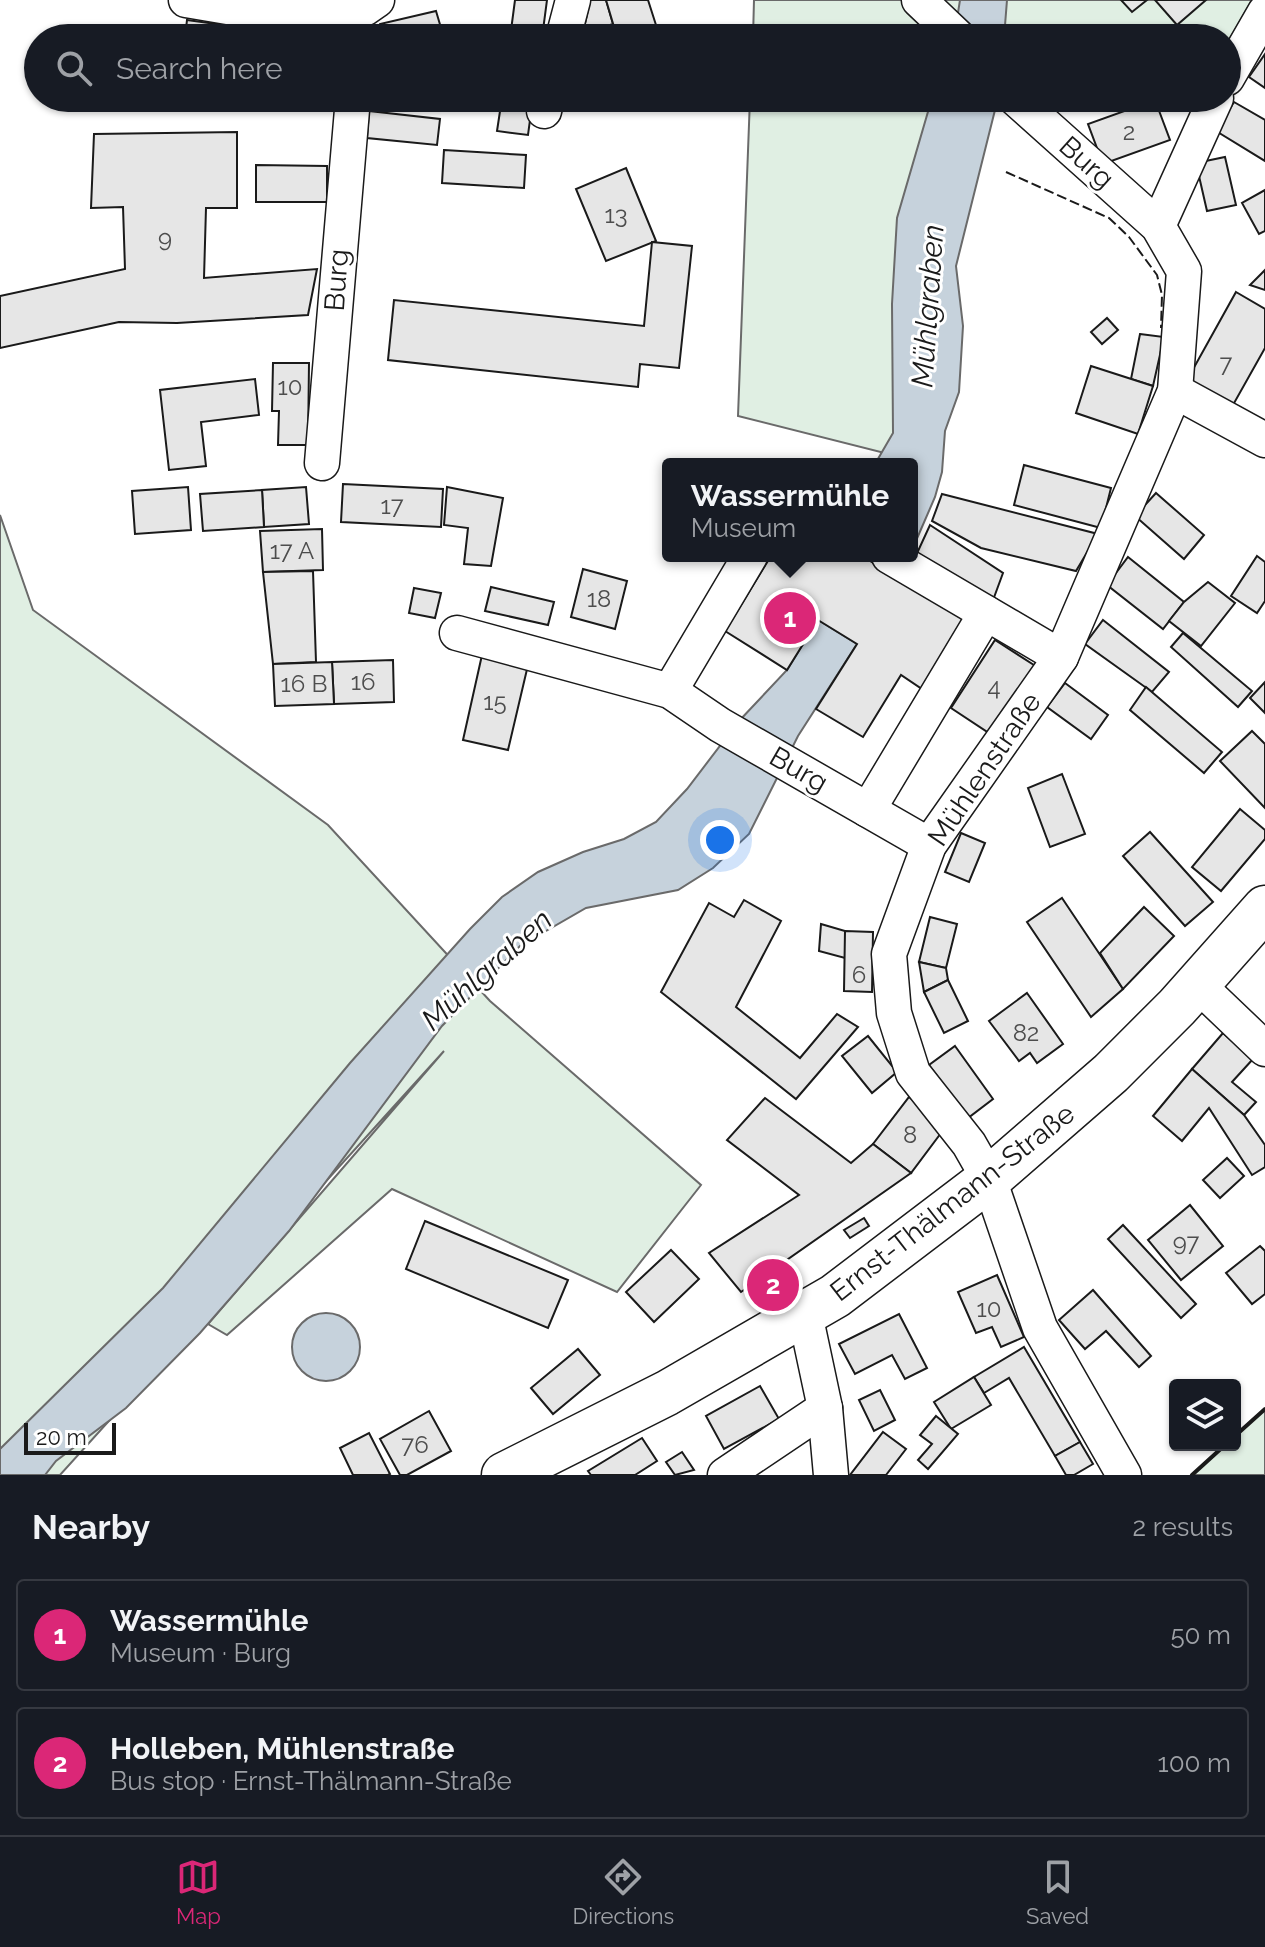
<!DOCTYPE html>
<meta charset="utf-8">
<style>
body{margin:0;font-family:Raleway,sans-serif;background:#20242c;color:#f1f3f6}
.controls{position:absolute;right:24px;bottom:24px;display:grid;overflow:hidden;border-radius:8px;box-shadow:0 2px 6px #0004}
.controls button{width:72px;height:72px;display:grid;place-items:center;padding:0;border:0;border-bottom:2px solid #363941;background:#171b24;color:#f1f3f6;font:40px sans-serif}
.scale{position:absolute;left:24px;bottom:20px;width:92px;box-sizing:border-box;padding-left:8px;border:4px solid #1a1a1a;border-top:0;font-size:22px;line-height:28px;white-space:nowrap;color:#1a1a1a;-webkit-text-stroke:6px #fff;paint-order:stroke}
.you{position:absolute;left:720px;top:840px;width:28px;height:28px;margin:-20px;border:6px solid #fff;border-radius:50%;background:#1a73e8;box-shadow:0 0 0 12px #1a73e833}
.badge{display:grid;place-items:center;width:52px;height:52px;border-radius:50%;background:#db2777;color:#fff;font-size:26px;font-weight:700}
.pin{position:absolute;translate:-50% -50%;border:4px solid #fff;box-shadow:0 2px 8px #0006}
.popup{position:absolute;left:662px;top:458px;width:256px;height:104px;box-sizing:border-box;display:grid;place-content:center;border-radius:8px;background:#171b24;filter:drop-shadow(0 2px 6px #0005);font-size:26px;white-space:nowrap;color:#9ea1a6}
.popup b{font-size:30px;color:#f1f3f6}
.popup::after{content:'';position:absolute;left:50%;top:100%;margin-left:-16px;border:16px solid transparent;border-top-color:#171b24}
.list{margin:0;padding:0;list-style:none}
h2{display:flex;justify-content:space-between;align-items:center;height:104px;margin:0;padding:0 32px;font-size:34px}
h2 small{font-size:26px;font-weight:400;color:#9ea1a6}
.list li{display:grid;grid-template-columns:52px 1fr auto;gap:24px;align-items:center;box-sizing:border-box;height:112px;margin:0 16px 16px;padding:0 16px;border:2px solid #363941;border-radius:8px}
.list b{display:block;font-size:30px;white-space:nowrap}
.list p{margin:0;font-size:26px;white-space:nowrap;color:#9ea1a6}
.list em{font-size:26px;font-style:normal;color:#9ea1a6}
.icon{flex:none;width:44px;height:44px;fill:none;stroke:currentColor;stroke-width:2;stroke-linecap:round;stroke-linejoin:round}
.map{position:relative;flex:none;width:1265px;height:1475px;overflow:hidden}
.search{position:absolute;background:#171b24;box-shadow:0 2px 6px #0004;left:24px;right:24px;top:24px;height:88px;display:flex;align-items:center;gap:20px;box-sizing:border-box;padding:0 28px;border-radius:44px;color:#9ea1a6;font-size:30px}
.sheet{height:360px;background:#171b24}
nav{display:flex;justify-content:space-around;align-items:center;box-sizing:border-box;height:112px;border-top:2px solid #363941;background:#171b24;font-size:22px;color:#9ea1a6}
nav a{display:grid;justify-items:center;gap:4px}
nav .on{color:#db2777}
.map>svg:first-child{display:block}
</style>
<div class="map">
<svg width="1265" height="1475" viewBox="0 0 1265 1475">
<rect width="100%" height="100%" fill="#fff"/>
<g fill="#e0efe3" stroke="#6a6a6a" stroke-width="2">
<polygon points="754,0 1252,0 1227,44 1227,38 753,38"/>
<polygon points="750,98 991,98 952,264 936,466 738,416"/>
<polygon points="0,515 33,610 328,825 490,1001 701,1185 617,1292 392,1189 227,1335 208,1324 444,1051 60,1475 0,1475"/>
<polygon points="1265,1409 1265,1475 1192,1475 1225,1445 1235,1445 1235,1436"/>
</g>
<g fill="#c6d2dc" stroke="#6a6a6a" stroke-width="2">
<polygon points="960,0 1007,0 1004,38 954,38"/>
<polygon points="932,98 998,98 956,266 963,326 959,392 945,431 942,472 935,497 912,550 912,464 875,464 893,433 892,304 897,218"/>
<polygon points="818,620 857,644 798,736 749,834 713,868 678,890 586,908 520,946 442,1026 289,1231 200,1333 126,1408 56,1461 45,1475 0,1475 0,1449 163,1288 350,1063 470,929 502,897 538,872 583,852 624,839 656,822 687,789 739,721 787,670"/>
<circle cx="326" cy="1347" r="34"/>
</g>
<g fill="#e6e6e6" stroke="#1a1a1a" stroke-width="2">
<polygon points="515,0 547,0 542,38 510,38"/>
<polygon points="590,0 606,0 613,24 598,29 594,38 582,38"/>
<polygon points="606,0 648,0 656,25 617,37"/>
<polygon points="1121,0 1147,0 1132,12"/>
<polygon points="1155,0 1206,0 1177,25"/>
<polygon points="436,11 444,38 378,38 380,24"/>
<polygon points="187,20 274,32 273,38 185,38"/>
<polygon points="1265,54 1265,88 1249,77"/>
<polygon points="502,98 533,98 528,135 497,131"/>
<polygon points="1155,100 1170,140 1103,164 1088,124"/>
<polygon points="1234,102 1265,120 1265,161 1216,131"/>
<polygon points="369,111 440,119 437,145 367,138"/>
<polygon points="237,132 237,208 206,208 204,278 317,269 308,315 177,323 119,322 0,348 0,296 125,269 123,207 91,208 94,134"/>
<polygon points="444,150 526,155 524,188 442,183"/>
<polygon points="1225,157 1236,205 1207,211 1196,163"/>
<polygon points="256,165 327,166 327,202 256,202"/>
<polygon points="626,168 656,241 606,261 576,189"/>
<polygon points="1265,190 1265,231 1259,234 1242,203"/>
<polygon points="652,242 692,246 679,368 640,364 638,387 388,360 394,300 644,326"/>
<polygon points="1265,270 1265,290 1250,285"/>
<polygon points="1236,292 1265,309 1265,348 1233,405 1187,380"/>
<polygon points="1107,318 1118,330 1102,344 1091,332"/>
<polygon points="1140,334 1164,337 1153,386 1131,379"/>
<polygon points="273,363 309,363 308,445 278,445 279,411 272,411"/>
<polygon points="1091,366 1153,386 1138,434 1076,413"/>
<polygon points="255,379 259,415 201,422 206,466 169,470 160,390"/>
<polygon points="1024,465 1111,488 1101,528 1014,505"/>
<polygon points="343,484 443,489 441,527 341,522"/>
<polygon points="188,487 191,530 135,534 132,491"/>
<polygon points="306,487 309,524 264,527 262,490"/>
<polygon points="447,487 503,498 491,566 464,564 468,528 444,525"/>
<polygon points="262,490 264,527 203,531 200,494"/>
<polygon points="1156,493 1204,535 1184,559 1135,516"/>
<polygon points="942,494 1098,534 1076,571 981,548 932,521"/>
<polygon points="930,525 1003,573 989,611 912,564"/>
<polygon points="322,529 323,570 263,572 260,531"/>
<polygon points="771,556 862,556 965,620 922,689 901,675 863,737 816,709 857,644 818,620 787,670 725,631"/>
<polygon points="1257,556 1265,562 1265,601 1257,613 1231,596"/>
<polygon points="1128,557 1184,602 1163,629 1107,585"/>
<polygon points="583,569 627,581 615,629 571,617"/>
<polygon points="313,571 316,662 273,664 263,572"/>
<polygon points="1208,582 1235,603 1201,646 1169,621 1184,602"/>
<polygon points="491,587 554,602 548,625 485,611"/>
<polygon points="414,588 441,593 435,618 409,613"/>
<polygon points="1103,620 1169,672 1152,692 1085,644"/>
<polygon points="1183,633 1252,691 1238,707 1171,647"/>
<polygon points="995,640 1037,667 992,735 951,708"/>
<polygon points="482,655 528,665 508,750 463,740"/>
<polygon points="393,660 394,702 334,704 332,662"/>
<polygon points="332,662 334,704 275,706 273,664"/>
<polygon points="1265,682 1265,713 1250,698"/>
<polygon points="1065,683 1108,715 1091,739 1047,707"/>
<polygon points="1146,687 1222,752 1204,773 1130,710"/>
<polygon points="1252,731 1265,744 1265,808 1220,761"/>
<polygon points="1062,774 1085,834 1050,847 1028,788"/>
<polygon points="1240,809 1265,830 1265,839 1221,891 1192,867"/>
<polygon points="1150,832 1213,902 1185,926 1123,856"/>
<polygon points="961,833 985,843 969,882 945,872"/>
<polygon points="1062,898 1123,989 1091,1017 1027,922"/>
<polygon points="744,900 781,921 736,1007 800,1058 837,1014 858,1027 796,1099 661,992 709,903 734,917"/>
<polygon points="1144,907 1174,936 1123,989 1100,953"/>
<polygon points="930,917 957,924 946,968 919,962"/>
<polygon points="821,924 845,931 845,958 819,951"/>
<polygon points="845,931 873,932 872,992 844,991"/>
<polygon points="919,962 946,968 948,980 924,992"/>
<polygon points="948,980 968,1021 944,1033 924,992"/>
<polygon points="1027,993 1063,1044 1037,1063 1030,1053 1019,1061 989,1021"/>
<polygon points="1223,1033 1253,1059 1232,1082 1256,1102 1244,1115 1192,1069"/>
<polygon points="868,1036 897,1072 872,1093 842,1056"/>
<polygon points="955,1046 993,1099 968,1118 929,1065"/>
<polygon points="1192,1069 1244,1115 1265,1145 1265,1167 1252,1175 1209,1108 1182,1141 1153,1116"/>
<polygon points="909,1097 947,1125 911,1173 873,1144"/>
<polygon points="765,1098 851,1163 873,1144 911,1173 741,1292 709,1253 799,1195 727,1140"/>
<polygon points="1227,1158 1244,1176 1220,1198 1203,1180"/>
<polygon points="1190,1205 1223,1246 1181,1280 1148,1240"/>
<polygon points="864,1218 869,1226 850,1238 844,1230"/>
<polygon points="425,1221 568,1280 548,1328 406,1269"/>
<polygon points="1123,1225 1196,1304 1181,1318 1108,1239"/>
<polygon points="1260,1246 1265,1251 1265,1294 1252,1304 1226,1273"/>
<polygon points="671,1250 699,1279 654,1322 626,1292"/>
<polygon points="997,1275 1024,1337 1001,1347 992,1327 976,1333 958,1292"/>
<polygon points="1093,1290 1151,1356 1139,1367 1106,1331 1085,1349 1059,1320"/>
<polygon points="899,1314 927,1368 905,1379 892,1355 855,1374 839,1344"/>
<polygon points="1024,1347 1080,1442 1055,1456 1009,1378 984,1393 974,1377"/>
<polygon points="578,1349 600,1375 553,1414 531,1388"/>
<polygon points="974,1377 991,1405 951,1429 934,1402"/>
<polygon points="760,1386 779,1419 724,1449 706,1416"/>
<polygon points="880,1390 895,1420 874,1431 859,1400"/>
<polygon points="429,1411 451,1451 407,1475 400,1475 380,1439"/>
<polygon points="936,1416 958,1434 928,1469 918,1460 932,1444 920,1435"/>
<polygon points="883,1432 906,1449 886,1475 850,1475"/>
<polygon points="369,1433 390,1474 388,1475 353,1475 340,1448"/>
<polygon points="642,1438 657,1461 635,1475 591,1475 588,1471"/>
<polygon points="1080,1442 1093,1464 1074,1475 1066,1475 1055,1456"/>
<polygon points="682,1452 694,1470 675,1475 666,1462"/>
</g>
<g fill="none" stroke-linecap="round" stroke-linejoin="round">
<g stroke="#1a1a1a" stroke-width="37">
<g id="minor">
<polyline points="186,0 251,11 364,9 377,0"/>
<polyline points="919,0 959,38"/>
<polyline points="563,38 573,0"/>
<polyline points="1227,78 1265,12"/>
<polyline points="1015,98 1158,226 1184,271 1175,391 1061,657 929,845 889,954 894,1013 913,1073 969,1144 989,1179 1040,1328 1124,1475"/>
<polyline points="544,111 547,98"/>
<polyline points="1158,226 1216,98"/>
<polyline points="1175,391 1265,440"/>
<polyline points="322,463 353,98"/>
<polyline points="889,556 1061,657"/>
<polyline points="457,633 670,691 720,725 929,845"/>
<polyline points="670,691 750,556"/>
<polyline points="868,810 986,613"/>
<polyline points="1197,984 1265,1049"/>
<polyline points="825,1408 831,1475"/>
<polyline points="725,1475 825,1408 805,1314"/>
</g>
</g>
<g stroke="#1a1a1a" stroke-width="47">
<polyline id="major" points="504,1475 667,1393 835,1296 989,1179 1111,1073 1177,1007 1265,908"/>
</g>
<use href="#minor" stroke="#fff" stroke-width="34"/>
<use href="#major" stroke="#fff" stroke-width="44"/>
<polyline stroke="#1a1a1a" stroke-width="2" stroke-dasharray="10 4" stroke-linecap="butt" points="1006,172 1109,218 1129,237 1157,275 1162,295 1161,328"/>
<g stroke="#1a1a1a" stroke-width="4">
<polyline points="1235,1436 1265,1409"/>
<polyline points="1192,1475 1225,1445"/>
</g>
</g>
<g text-anchor="middle" stroke-width="6" stroke-linejoin="round" paint-order="stroke">
<g font-size="24" fill="#4d4d4d">
<text x="1129" y="140">2</text>
<text x="616" y="223">13</text>
<text x="165" y="247">9</text>
<text x="1226" y="372">7</text>
<text x="290" y="395">10</text>
<text x="392" y="514">17</text>
<text x="292" y="559">17 A</text>
<text x="599" y="607">18</text>
<text x="363" y="690">16</text>
<text x="304" y="692">16 B</text>
<text x="994" y="695">4</text>
<text x="495" y="710">15</text>
<text x="859" y="983">6</text>
<text x="1026" y="1041">82</text>
<text x="910" y="1143">8</text>
<text x="1186" y="1251">97</text>
<text x="989" y="1317">10</text>
<text x="415" y="1453">76</text>
</g>
<g font-size="28" fill="#1a1a1a" stroke="#fff">
<text transform="translate(1087 162) rotate(42)" y="10">Burg</text>
<text transform="translate(336 280) rotate(-86)" y="10">Burg</text>
<text transform="translate(799 769) rotate(30)" y="10">Burg</text>
<text transform="translate(984 769) rotate(-56)" y="10">Mühlenstraße</text>
<text transform="translate(952 1202) rotate(-38)" y="10">Ernst-Thälmann-Straße</text>
</g>
<g font-size="30" font-style="italic" fill="#1a1a1a" stroke="#fff">
<text transform="translate(928 306) rotate(-86)" y="10">Mühlgraben</text>
<text transform="translate(487 970) rotate(-42)" y="10">Mühlgraben</text>
</g>
</g>
</svg>
<div class="controls">
<button><svg class="icon" aria-label="layers" viewBox="0 0 24 24"><path d="M12 4l9 5-9 5-9-5zM3 14l9 5 9-5"/></svg></button>
</div>
<div class="scale">20 m</div>
<div class="you"></div>
<div class="pin badge" style="left:790px;top:618px">1</div>
<div class="popup"><b>Wassermühle</b>Museum</div>
<div class="pin badge" style="left:773px;top:1285px">2</div>
<div class="search"><svg class="icon" aria-label="search" viewBox="0 0 24 24"><circle cx="10" cy="10" r="6"/><path d="M15 15l6 6"/></svg>Search here</div>
</div>
<section class="sheet">
<h2>Nearby<small>2 results</small></h2>
<ul class="list">
<li><span class="badge">1</span><div><b>Wassermühle</b><p>Museum · Burg</p></div><em>50 m</em></li>
<li><span class="badge">2</span><div><b>Holleben, Mühlenstraße</b><p>Bus stop · Ernst-Thälmann-Straße</p></div><em>100 m</em></li>
</ul>
</section>
<nav>
<a class="on"><svg class="icon" aria-label="map" viewBox="0 0 24 24"><path d="M3 6l6-2 6 2 6-2v14l-6 2-6-2-6 2zM9 4v14M15 6v14"/></svg>Map</a>
<a><svg class="icon" aria-label="directions" viewBox="0 0 24 24"><path d="M12 3l9 9-9 9-9-9zM9 14v-3h6M13 9l2 2-2 2"/></svg>Directions</a>
<a><svg class="icon" aria-label="saved" viewBox="0 0 24 24"><path d="M7 4h10v16l-5-4-5 4z"/></svg>Saved</a>
</nav>
